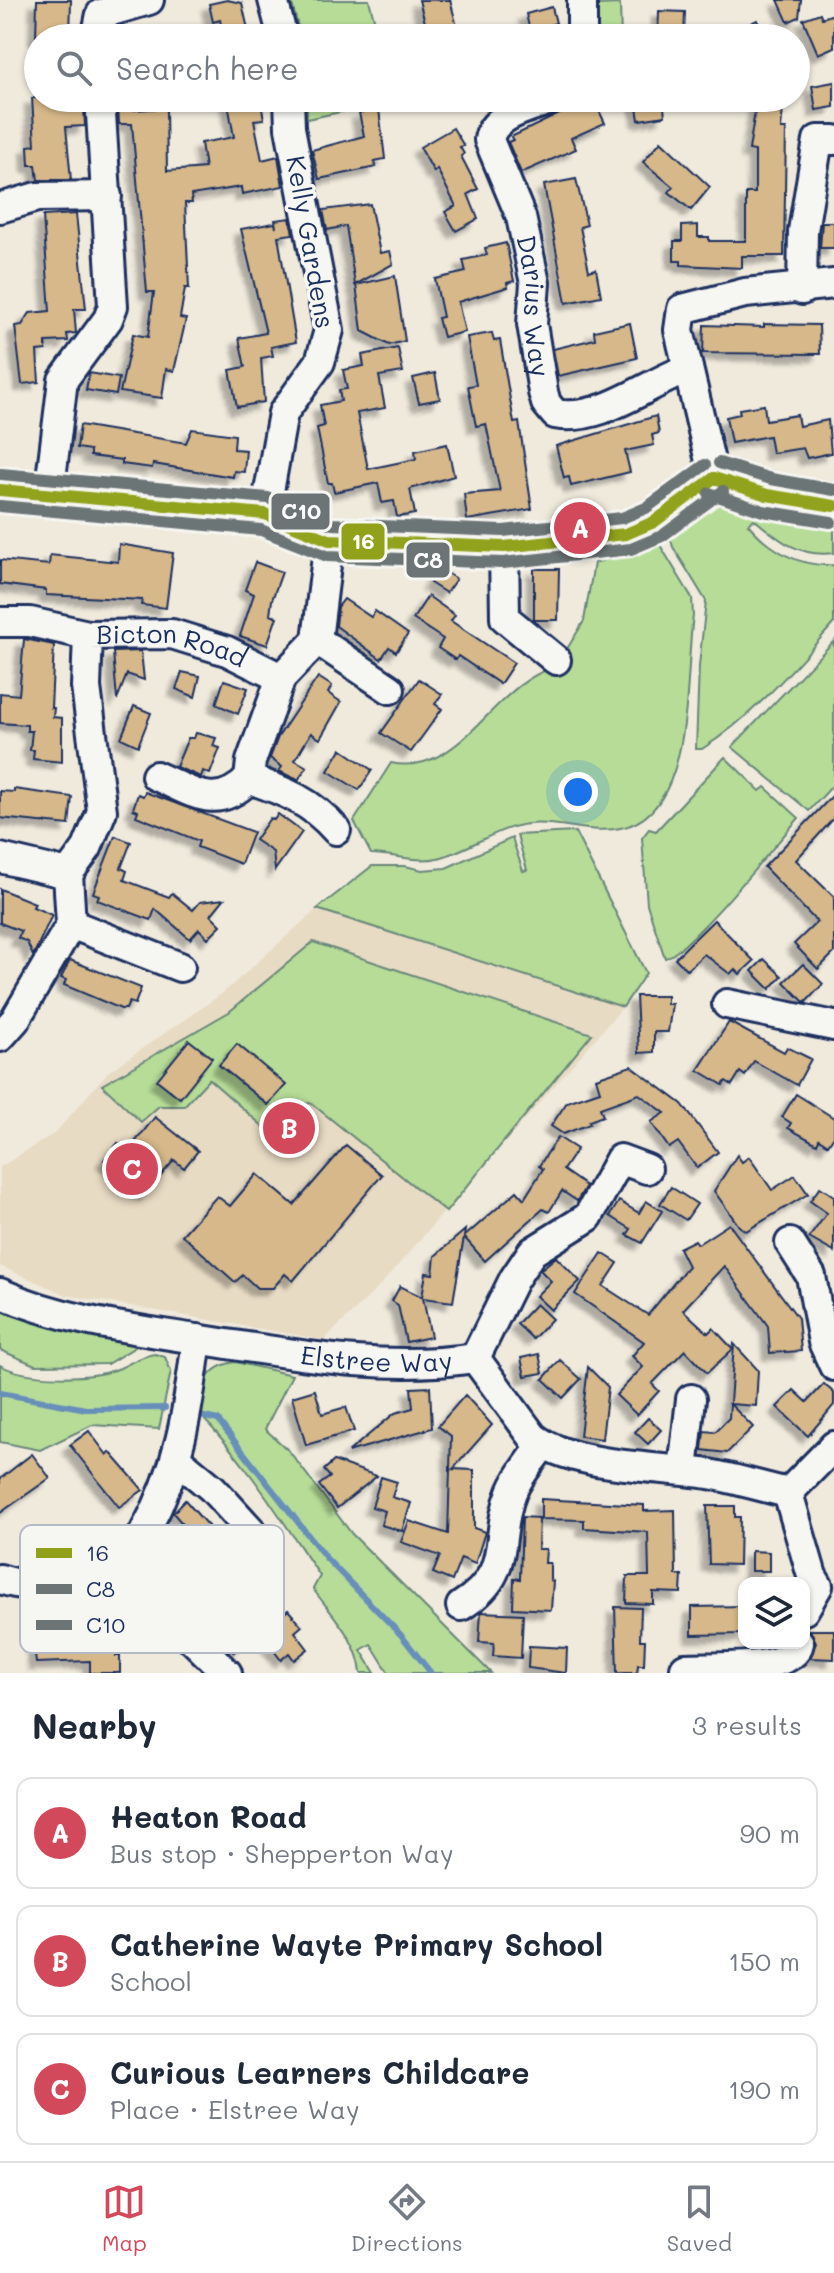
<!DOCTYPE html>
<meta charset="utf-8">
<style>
body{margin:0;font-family:Mali,sans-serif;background:#f6f6f7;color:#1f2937}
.controls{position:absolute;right:24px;bottom:24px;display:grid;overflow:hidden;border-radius:16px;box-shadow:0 2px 6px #0004}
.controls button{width:72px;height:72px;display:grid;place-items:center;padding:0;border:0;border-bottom:2px solid #e0e1e3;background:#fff;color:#1f2937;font:40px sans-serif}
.you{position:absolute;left:578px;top:792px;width:28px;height:28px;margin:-20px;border:6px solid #fff;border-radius:50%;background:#1a73e8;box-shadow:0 0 0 12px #1a73e833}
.badge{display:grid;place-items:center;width:52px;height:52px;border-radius:50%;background:#d1495b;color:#fff;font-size:26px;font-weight:700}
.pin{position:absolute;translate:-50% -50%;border:4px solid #fff;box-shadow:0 2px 8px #0006}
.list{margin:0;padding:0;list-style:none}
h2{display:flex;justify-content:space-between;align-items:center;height:104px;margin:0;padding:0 32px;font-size:34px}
h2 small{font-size:26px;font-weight:400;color:#747a83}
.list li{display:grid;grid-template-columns:52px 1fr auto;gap:24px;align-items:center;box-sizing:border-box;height:112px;margin:0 16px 16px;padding:0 16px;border:2px solid #e0e1e3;border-radius:16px}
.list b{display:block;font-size:30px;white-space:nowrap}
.list p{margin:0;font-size:26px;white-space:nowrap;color:#747a83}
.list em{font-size:26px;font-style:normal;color:#747a83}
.icon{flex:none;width:44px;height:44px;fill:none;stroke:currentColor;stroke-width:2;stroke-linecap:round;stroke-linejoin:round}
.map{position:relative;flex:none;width:834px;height:1673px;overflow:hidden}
.search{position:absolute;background:#fff;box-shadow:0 2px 6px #0004;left:24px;right:24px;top:24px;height:88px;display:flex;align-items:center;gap:20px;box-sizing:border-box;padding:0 28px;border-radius:44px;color:#747a83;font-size:30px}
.sheet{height:488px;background:#fff}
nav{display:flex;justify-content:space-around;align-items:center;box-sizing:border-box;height:112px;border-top:2px solid #e0e1e3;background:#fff;font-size:22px;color:#747a83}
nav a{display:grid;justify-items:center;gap:4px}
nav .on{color:#d1495b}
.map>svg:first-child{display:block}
</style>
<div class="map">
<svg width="834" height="1673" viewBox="0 0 834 1673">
<defs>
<filter id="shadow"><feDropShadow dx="-7" dy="7" stdDeviation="2" flood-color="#0004"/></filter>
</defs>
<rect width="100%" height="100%" fill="#f0eadd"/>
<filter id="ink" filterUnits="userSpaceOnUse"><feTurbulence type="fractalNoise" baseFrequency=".0125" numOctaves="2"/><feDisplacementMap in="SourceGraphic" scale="16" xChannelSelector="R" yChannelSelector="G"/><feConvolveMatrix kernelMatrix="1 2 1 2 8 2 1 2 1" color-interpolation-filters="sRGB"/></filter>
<g filter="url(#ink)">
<polygon fill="#e8dbc4" points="317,909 623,1007 378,1288 324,1340 66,1295 0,1266 0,1167 55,1133 108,1072 223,993"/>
<g fill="#b6dc97" stroke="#68867a" stroke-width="2">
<polygon points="291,0 369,0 379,38 301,38"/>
<polygon points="620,4 621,38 591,38 595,5"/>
<polygon points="307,98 392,98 393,101 307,119"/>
<path d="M743,497L834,521V553C800,558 779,540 754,519L748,524C771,551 800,567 834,565V623C793,669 754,716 702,749H696L699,666L706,601L673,547L667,525L712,498Z"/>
<path d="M660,545L692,598L693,616C684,675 697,820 615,829C587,833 558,821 529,824C496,827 470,850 438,858C417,863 392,854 371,854L354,821L391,763C462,778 493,682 556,667L584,621L594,563Z"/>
<polygon points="834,641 834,784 809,811 732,747"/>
<path d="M725,757L760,791L765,787L799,818C778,841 687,954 665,958L647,904L642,838L649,829L656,831Z"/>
<polygon points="575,832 646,973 623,1007 317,909 372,866 405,866 422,870 446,868 512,838 523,871 527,870 517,835"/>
<polygon points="313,942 592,1034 446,1212 311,1103 286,1106 266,1129 209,1079 184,1106 159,1106 141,1122 102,1085 229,1012"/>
<polygon points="0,1305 140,1344 107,1364 35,1365 0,1350"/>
<path d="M155,1354L165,1357L171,1371L159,1429L92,1425L40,1450L0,1442V1365C26,1380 92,1380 120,1368C133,1362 140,1356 155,1354Z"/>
<path d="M235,1362L292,1375L265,1429L289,1451L352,1534L491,1673H389L371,1644L361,1650L375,1673H361C358,1640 332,1615 313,1589L320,1576C282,1520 245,1460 198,1413C202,1385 205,1367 235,1362Z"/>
</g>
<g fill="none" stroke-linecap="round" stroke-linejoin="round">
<g stroke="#678fba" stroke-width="6">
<polyline points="0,1393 86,1409 165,1408"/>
<polyline points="196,1415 218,1420 326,1558 401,1635 431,1673"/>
</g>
</g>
<g fill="#d6b88a" stroke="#1b2f5e" stroke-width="2" filter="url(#shadow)">
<polygon points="37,0 71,0 70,38 36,38"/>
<polygon points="227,0 242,3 250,38 224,38 220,20 213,22 209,4"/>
<polygon points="419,0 450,0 460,38 429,38"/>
<polygon points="778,0 801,0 799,17 788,22"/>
<polygon points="552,7 556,23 530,31 526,14"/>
<polygon points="659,11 685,12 684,38 658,38"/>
<polygon points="820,13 822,18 834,14 834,47 818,54 803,19"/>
<polygon points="757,20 766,38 720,38"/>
<polygon points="834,82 834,107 816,110 812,86"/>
<polygon points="32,98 59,98 58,108 84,107 85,126 66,127 71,180 38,180 36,165 29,165 28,146 35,145"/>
<polygon points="227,98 260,98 264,119 254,120 262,160 278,156 283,186 242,194 241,187 191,195 192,203 185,203 189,288 185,288 180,318 186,319 174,371 166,369 162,398 120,392 133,334 148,337 154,292 147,292 132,124 119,124 118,105 134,104 134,110 166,108 167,171 205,168 201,143 234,137"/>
<polygon points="593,98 605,123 571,138 576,149 521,173 508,142 513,140 511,137"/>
<polygon points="663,98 665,116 639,120 636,101"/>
<polygon points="757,98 784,98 781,129 786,129 784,256 742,256 742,268 681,265 681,261 674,261 674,241 682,241 682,226 698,225 698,237 709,237 709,241 746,241 746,193 755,193 755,151 749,150"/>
<polygon points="379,109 385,159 374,161 376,167 319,179 312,150 364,136 359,113"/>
<polygon points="453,128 464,146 460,147 464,154 461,156 478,189 468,194 478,219 456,231 445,212 456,206 437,169 434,172 420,147"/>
<polygon points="661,141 710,187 691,210 669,192 673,187 643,162"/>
<polygon points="576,179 587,225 580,227 589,271 596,269 601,296 566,303 544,185"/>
<polygon points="370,204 380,253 390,251 393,264 355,285 346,226 327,230 323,210"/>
<polygon points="76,214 86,309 74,309 76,333 67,334 68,341 46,342 46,350 37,351 39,382 22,384 15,326 22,325 30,313 50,311 43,216"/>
<polygon points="290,218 293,234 278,236 296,342 271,347 273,356 261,358 264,402 237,407 230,370 245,367 239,338 266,333 241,229 275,223 276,228 275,220"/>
<polygon points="822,222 834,222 834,248 820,248"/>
<polygon points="506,243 514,281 507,283 508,287 458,302 465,332 443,337 438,318 443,317 435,279 466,272 463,260 487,255 485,248"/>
<polygon points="395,276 405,341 389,345 362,331 356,285"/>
<polygon points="630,323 637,358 558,376 553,349 595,339 594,331"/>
<polygon points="764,324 819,325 820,354 703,353 704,325 764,327"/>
<polygon points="492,333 494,341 500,340 514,423 519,422 532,509 467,520 464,494 500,491 486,424 476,426 468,386 476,385 467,337"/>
<polygon points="398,348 403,372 379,376 385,408 357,413 368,469 416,459 415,451 447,444 454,476 410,489 415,514 397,517 394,501 382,503 378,483 334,492 332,483 328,483 317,428 324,426 320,405 341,401 339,390 347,389 343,370 364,366 362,355"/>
<polygon points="89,373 119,378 116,395 86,390"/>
<polygon points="435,373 440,399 419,403 413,378"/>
<polygon points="764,405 766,420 797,415 799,426 828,420 831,453 807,458 803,448 772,453 769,436 731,443 726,417 740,414 739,409"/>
<polygon points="656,416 659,433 652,435 654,445 625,451 630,472 571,486 569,477 564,478 556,446"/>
<polygon points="80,425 186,443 192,429 235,435 234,449 246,450 244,472 234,471 233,477 153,464 152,468 122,464 122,460 90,456 90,450 77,448"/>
<polygon points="119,544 173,553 166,608 141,605 142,600 46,595 46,590 0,584 0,560 49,565 50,555 118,562"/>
<polygon points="255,562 282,572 272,600 270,615 277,617 267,645 240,636 254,594 245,590"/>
<polygon points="439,568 456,579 446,593 430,583"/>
<polygon points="534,569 559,569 558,620 534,620"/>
<polygon points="428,596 455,615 451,621 514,663 500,684 458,656 456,660 438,648 443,639 413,619"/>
<polygon points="344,599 371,617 375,611 408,634 396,652 389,647 381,659 336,626 338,607"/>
<polygon points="24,639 54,645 51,708 54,708 53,717 62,718 62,762 33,759 34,750 30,750 32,731 27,731 27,725 0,723 0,693 19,695"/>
<polygon points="141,651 144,680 127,674 117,700 113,652"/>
<polygon points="182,672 200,676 195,697 176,689"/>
<polygon points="318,677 332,686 328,693 341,702 320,739 311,733 295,760 307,767 298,780 279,771 282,767 270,758 278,737"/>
<polygon points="419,679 442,694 435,704 442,709 411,752 381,733"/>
<polygon points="224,680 248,688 238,714 216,704"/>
<polygon points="134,706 151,713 138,746 121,738"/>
<polygon points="196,733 216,738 213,746 220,748 210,774 203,771 201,777 176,767 188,738 194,738"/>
<polygon points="341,749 372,770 359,790 328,771"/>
<polygon points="14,789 72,797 69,825 0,818 0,791 14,792"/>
<polygon points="145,792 253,832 241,864 197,847 199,841 136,816 138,811 133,809 138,794 143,796"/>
<polygon points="834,794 834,818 796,860 834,897 834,953 818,969 794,944 817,922 764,867"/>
<polygon points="278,814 302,832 275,870 273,852 255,840 270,818 274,820"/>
<polygon points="115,836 131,842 121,868 127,871 124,880 169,897 172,893 193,910 200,902 224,899 211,915 221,925 208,938 199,929 190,939 155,909 151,920 97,900 99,895 93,893"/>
<polygon points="0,889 35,903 33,907 52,915 33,956 27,942 18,938 21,931 0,923"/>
<polygon points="714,920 754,961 740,974 735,969 730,974 704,954 687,970 675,958"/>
<polygon points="764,959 782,976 770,989 752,971"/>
<polygon points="70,960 141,988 135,1004 129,1002 126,1009 121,1009 64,985 66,980 61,978"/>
<polygon points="803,964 823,984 805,1003 784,982"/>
<polygon points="636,996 667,996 667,1004 672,1004 668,1032 654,1032 654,1052 639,1053"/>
<polygon points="729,1022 784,1052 787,1047 811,1059 797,1085 754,1061 745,1076 740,1072 732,1085 726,1081 723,1085 698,1070"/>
<polygon points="189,1040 212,1058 180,1098 157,1080"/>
<polygon points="237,1044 286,1085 268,1105 219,1065"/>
<polygon points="631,1066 682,1104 718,1152 697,1168 678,1142 669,1148 651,1122 665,1113 639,1094 600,1108 603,1116 589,1121 590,1124 563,1134 551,1126 567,1102 600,1091 596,1078"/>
<polygon points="796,1094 834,1118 834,1136 828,1145 819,1139 817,1144 788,1128 791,1123 782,1117"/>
<polygon points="155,1117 198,1151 184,1168 174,1160 146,1194 104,1160 118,1143 128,1151"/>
<polygon points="558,1137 577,1149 563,1170 586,1186 577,1201 562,1191 549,1212 543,1209 485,1261 464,1237 453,1302 423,1298 431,1337 406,1342 398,1305 392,1301 400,1286 422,1297 426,1273 433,1274 435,1256 465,1230 464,1237 517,1191 524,1199 543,1169 539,1166"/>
<polygon points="346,1145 382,1175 293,1281 285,1274 273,1288 257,1288 243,1275 235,1282 182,1235 217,1196 230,1206 257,1174 294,1205"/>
<polygon points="737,1155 742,1162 749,1157 772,1190 795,1175 808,1194 746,1231 739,1226 714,1191"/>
<polygon points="671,1187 697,1204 686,1220 660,1204"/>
<polygon points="820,1187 834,1196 834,1252 809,1238 827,1213 810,1201"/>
<polygon points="619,1201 639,1213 646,1201 662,1211 642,1243 627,1235 631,1229 610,1216"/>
<polygon points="729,1224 798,1318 801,1351 770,1353 768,1326 724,1266 683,1310 708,1333 713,1328 733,1349 707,1373 685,1350 652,1384 659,1391 637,1415 616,1395 643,1367 632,1356 644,1342 575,1294 602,1253 618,1263 603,1286 648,1315 688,1266 679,1248 695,1240 698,1244"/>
<polygon points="556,1257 580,1281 551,1310 536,1296 551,1281 540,1270"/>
<polygon points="536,1304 552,1319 533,1339 517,1324"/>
<polygon points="734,1344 758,1370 756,1406 730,1404 753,1427 727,1453 702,1450 704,1431 715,1432 729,1418"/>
<polygon points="539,1354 543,1373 525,1376 521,1358"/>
<polygon points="560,1360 581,1379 563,1398 543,1379"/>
<polygon points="588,1367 608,1387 602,1439 580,1436"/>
<polygon points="824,1384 834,1393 834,1405 808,1436 777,1407 794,1390 807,1402"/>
<polygon points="430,1387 432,1428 348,1452 395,1413 413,1408 411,1388"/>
<polygon points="315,1390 322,1414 346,1407 354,1431 306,1445 292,1397"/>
<polygon points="465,1395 492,1425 453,1469 474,1470 474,1528 485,1532 475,1564 461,1558 452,1581 433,1573 440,1556 401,1542 409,1521 448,1534 451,1436 438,1426"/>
<polygon points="648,1418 661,1430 648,1444 635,1432"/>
<polygon points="89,1431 107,1455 110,1452 143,1490 119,1507 70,1445"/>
<polygon points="32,1454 50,1478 0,1513 0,1479"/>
<polygon points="334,1461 377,1476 337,1508 319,1485 330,1477 324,1470"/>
<polygon points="381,1477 397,1482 392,1497 411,1503 402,1531 381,1525 385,1511 372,1507"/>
<polygon points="541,1499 644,1505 644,1511 675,1510 676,1575 682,1575 681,1593 653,1592 653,1604 626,1603 627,1576 649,1576 648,1532 584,1528 584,1520 541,1519"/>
<polygon points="185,1500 215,1534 209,1539 238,1571 258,1552 277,1572 236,1610 256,1632 234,1652 190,1608 209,1583 188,1560 197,1552 176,1529 182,1523 173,1513"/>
<polygon points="707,1506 735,1506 735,1517 740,1517 739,1565 709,1564"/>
<polygon points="522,1517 539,1518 538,1549 546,1549 545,1563 550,1563 550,1580 553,1581 551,1610 513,1608 514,1578 520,1579"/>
<polygon points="751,1551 769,1552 769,1571 751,1571"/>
<polygon points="106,1593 119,1595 116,1616 121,1617 116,1656 120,1656 120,1673 90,1673 90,1661 36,1663 31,1623 64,1617 64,1636 93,1640 101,1595"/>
<polygon points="744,1606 744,1634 692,1635 692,1607"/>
<polygon points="615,1607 641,1608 640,1640 645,1640 644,1665 638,1665 637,1673 617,1673"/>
<polygon points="288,1610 302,1626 295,1632 308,1649 294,1660 289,1653 281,1660 261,1634"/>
<polygon points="481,1612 523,1614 521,1658 493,1656 494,1643 479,1642"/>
<polygon points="809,1630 834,1630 834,1659 810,1658 816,1642"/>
<polygon points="529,1646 567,1648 566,1673 528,1668"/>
</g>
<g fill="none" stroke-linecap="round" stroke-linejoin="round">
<g stroke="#1b2f5e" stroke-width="34">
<g id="minor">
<polyline points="273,0 283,38"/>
<polyline points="96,38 101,14 149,0"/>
<polyline points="582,38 582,0"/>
<path id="s1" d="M555,98C533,107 492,114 489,140L521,217L535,283L532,324L543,392L546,403L555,414C601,423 647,383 688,369"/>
<polyline points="0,208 37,197 107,196"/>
<polyline points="802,290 803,231 818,140 834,140"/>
<polyline points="714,478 679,330 682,309 745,293 834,284"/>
<polyline points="714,478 767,495 834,506"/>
<polyline points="0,490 265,514 329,540 504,547 626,534 654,522 714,478"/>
<polyline points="49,495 63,380 108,319 113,306 100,98"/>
<polyline points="265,514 283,413 320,362 329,330 290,128 289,98"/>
<path d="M329,540L317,640L281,678L251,761L249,779C283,790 312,802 336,830"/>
<polyline points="504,547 505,618 556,660"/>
<polyline points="0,622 30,622 88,635"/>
<polyline points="317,640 390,689"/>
<path d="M156,776C193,792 216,812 249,779"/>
<path id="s2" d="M0,858L68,874L87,848L102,811L86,687L88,635L172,634L227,651L281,678"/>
<polyline points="68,874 71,924 180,967"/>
<polyline points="727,1004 834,1026"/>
<polyline points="0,1037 15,1020 71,924"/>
<polyline points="790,1243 811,1276 823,1342 834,1366"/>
<path id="s3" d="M0,1293C64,1321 133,1329 202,1340C294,1354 382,1372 475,1358L533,1437C573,1468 659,1466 709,1474C736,1479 762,1487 788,1493L834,1446"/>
<polyline points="475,1358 514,1279 532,1252 588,1217 620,1159 647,1169"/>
<polyline points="178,1460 212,1488 255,1535"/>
<polyline points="683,1470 691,1399"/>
<polyline points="788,1493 812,1576 818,1586 804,1610"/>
<polyline points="129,1560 185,1632 227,1673"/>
<path d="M0,1579C35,1591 102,1589 129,1560C135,1553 139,1541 144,1533C180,1468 188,1411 197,1339"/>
<path d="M461,1606C515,1572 493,1538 512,1492C519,1474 533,1460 542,1445"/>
<path d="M685,1668C711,1666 794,1673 799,1643"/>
</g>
</g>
<use href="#minor" stroke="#f6f6f2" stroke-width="28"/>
<g stroke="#f6f6f2" stroke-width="18">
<g id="bus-1">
<polyline points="714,478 767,495 834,506"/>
<polyline points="0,490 265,514 329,540 504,547 626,534 654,522 714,478"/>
</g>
</g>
<g stroke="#f6f6f2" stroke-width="18">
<g id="bus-2">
<polyline points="709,493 763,511 831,522"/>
<polyline points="0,506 261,530 327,556 503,563 631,549 662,536 723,491"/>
</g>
</g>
<g stroke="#f6f6f2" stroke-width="18">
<g id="bus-3">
<polyline points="719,463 771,479 834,490"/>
<polyline points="1,474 268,498 332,524 503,531 622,518 646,508 705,465"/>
</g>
</g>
<use href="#bus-1" stroke="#91a21a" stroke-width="12"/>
<use href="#bus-2" stroke="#6c7476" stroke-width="12"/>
<use href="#bus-3" stroke="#6c7476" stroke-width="12"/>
</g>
</g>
<g text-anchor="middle" stroke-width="7" stroke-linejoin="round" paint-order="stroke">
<g font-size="26" fill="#1b2f5e" stroke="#f6f6f2">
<text transform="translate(310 242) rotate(80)" y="9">Kelly Gardens</text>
<text dy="9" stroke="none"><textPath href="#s1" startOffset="256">Darius Way</textPath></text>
<text dy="9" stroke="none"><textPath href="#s2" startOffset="404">Bicton Road</textPath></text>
<text dy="9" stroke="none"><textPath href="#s3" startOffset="384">Elstree Way</textPath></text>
</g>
</g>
<rect x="20" y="1525" width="264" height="128" rx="12" fill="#f6f6f2" stroke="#b4bac6" stroke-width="2"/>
<rect x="36" y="1548" width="36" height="10" fill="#91a21a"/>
<rect x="36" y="1584" width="36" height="10" fill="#6c7476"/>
<rect x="36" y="1620" width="36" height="10" fill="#6c7476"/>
<g font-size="22" fill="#1b2f5e">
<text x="86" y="1561">16</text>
<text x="86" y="1597">C8</text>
<text x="86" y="1633">C10</text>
</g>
<g stroke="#f6f6f2" stroke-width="3">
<rect x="270" y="492" width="61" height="39" rx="8" fill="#6c7476"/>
<rect x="340" y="522" width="46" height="39" rx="8" fill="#91a21a"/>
<rect x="405" y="541" width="46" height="38" rx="8" fill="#6c7476"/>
</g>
<g font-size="22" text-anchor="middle" font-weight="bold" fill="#fff">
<text x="301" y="519">C10</text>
<text x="363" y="549">16</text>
<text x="428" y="568">C8</text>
</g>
</svg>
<div class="controls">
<button><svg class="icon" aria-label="layers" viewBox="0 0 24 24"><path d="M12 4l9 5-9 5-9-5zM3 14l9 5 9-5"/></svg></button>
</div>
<div class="you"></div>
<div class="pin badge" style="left:580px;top:528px">A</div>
<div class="pin badge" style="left:289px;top:1128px">B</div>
<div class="pin badge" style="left:132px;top:1169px">C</div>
<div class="search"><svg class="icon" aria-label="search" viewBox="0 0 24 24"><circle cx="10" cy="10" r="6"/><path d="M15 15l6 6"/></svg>Search here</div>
</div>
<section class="sheet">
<h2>Nearby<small>3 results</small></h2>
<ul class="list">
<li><span class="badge">A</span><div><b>Heaton Road</b><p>Bus stop · Shepperton Way</p></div><em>90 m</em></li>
<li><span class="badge">B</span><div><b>Catherine Wayte Primary School</b><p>School</p></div><em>150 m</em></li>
<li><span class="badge">C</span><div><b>Curious Learners Childcare</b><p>Place · Elstree Way</p></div><em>190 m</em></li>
</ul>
</section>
<nav>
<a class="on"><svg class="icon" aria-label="map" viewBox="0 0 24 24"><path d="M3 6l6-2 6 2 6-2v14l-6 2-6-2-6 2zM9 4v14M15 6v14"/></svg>Map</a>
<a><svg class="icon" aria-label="directions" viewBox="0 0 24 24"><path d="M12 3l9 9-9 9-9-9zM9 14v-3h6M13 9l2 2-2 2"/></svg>Directions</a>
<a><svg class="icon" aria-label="saved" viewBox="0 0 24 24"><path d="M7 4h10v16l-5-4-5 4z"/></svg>Saved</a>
</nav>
